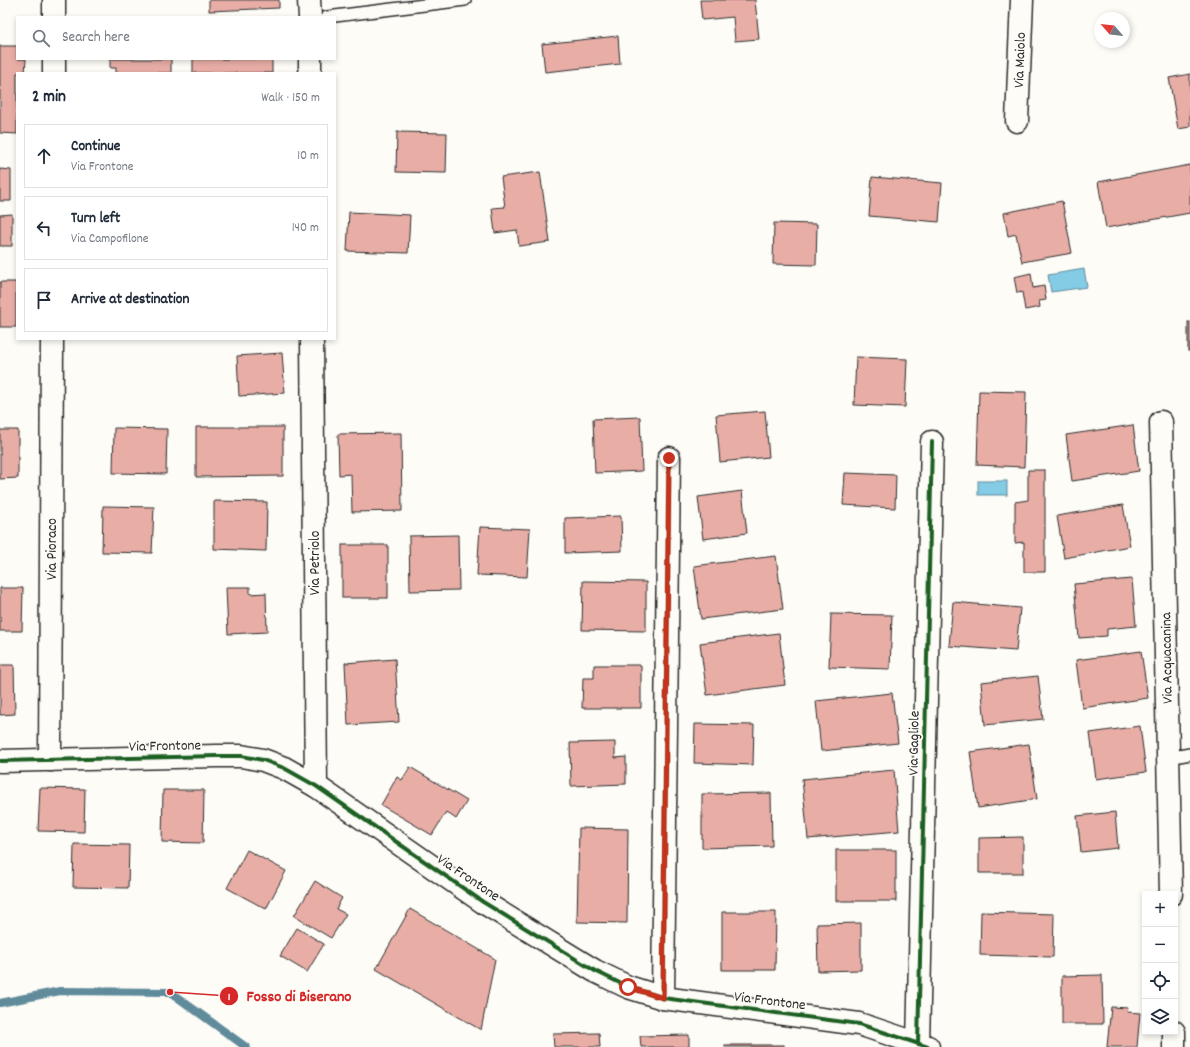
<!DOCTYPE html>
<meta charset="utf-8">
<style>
body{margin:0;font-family:Dekko,sans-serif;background:#f6f6f7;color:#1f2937}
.controls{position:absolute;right:12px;bottom:12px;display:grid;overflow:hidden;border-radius:0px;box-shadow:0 2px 6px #0003}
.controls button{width:36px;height:36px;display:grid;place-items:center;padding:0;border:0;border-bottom:1px solid #e0e1e3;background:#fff;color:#1f2937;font:20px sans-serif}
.compass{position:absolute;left:1094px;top:12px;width:36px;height:36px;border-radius:50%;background:#fff;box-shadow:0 2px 6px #0003;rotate:298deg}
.stop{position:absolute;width:12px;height:12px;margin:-9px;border:3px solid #c8321e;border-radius:50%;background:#fff}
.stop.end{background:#c8321e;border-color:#fff;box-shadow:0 1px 4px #0008}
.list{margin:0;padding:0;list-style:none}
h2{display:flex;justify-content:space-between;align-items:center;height:52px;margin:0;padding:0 16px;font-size:17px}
h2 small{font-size:13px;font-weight:400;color:#747a83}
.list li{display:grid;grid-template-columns:26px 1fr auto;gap:12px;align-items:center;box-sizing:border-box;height:64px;margin:0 8px 8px;padding:0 8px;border:1px solid #e0e1e3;border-radius:0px}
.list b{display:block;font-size:15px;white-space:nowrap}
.list p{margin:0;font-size:13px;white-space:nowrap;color:#747a83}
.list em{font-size:13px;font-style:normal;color:#747a83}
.icon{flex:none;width:22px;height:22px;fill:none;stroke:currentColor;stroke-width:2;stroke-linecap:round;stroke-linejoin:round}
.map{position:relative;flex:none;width:1190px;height:1047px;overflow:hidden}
.search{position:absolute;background:#fff;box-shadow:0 2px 6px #0003;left:16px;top:16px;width:320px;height:44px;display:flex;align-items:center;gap:10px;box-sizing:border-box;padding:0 14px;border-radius:0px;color:#747a83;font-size:15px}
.panel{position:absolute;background:#fff;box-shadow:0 2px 6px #0003;left:16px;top:72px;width:320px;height:268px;border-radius:0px}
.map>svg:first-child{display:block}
</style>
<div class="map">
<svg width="1190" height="1047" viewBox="0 0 1190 1047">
<rect width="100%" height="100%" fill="#fdfcf7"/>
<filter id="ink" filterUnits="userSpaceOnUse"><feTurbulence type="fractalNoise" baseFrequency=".025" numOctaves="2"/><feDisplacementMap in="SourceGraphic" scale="8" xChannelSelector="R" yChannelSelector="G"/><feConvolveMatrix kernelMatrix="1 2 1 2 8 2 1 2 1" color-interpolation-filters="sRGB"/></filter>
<g filter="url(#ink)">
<g fill="#84cbe5" stroke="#608b9b">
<polygon points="1084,269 1087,287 1051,292 1048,275"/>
<rect x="978" y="481" width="29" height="14"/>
</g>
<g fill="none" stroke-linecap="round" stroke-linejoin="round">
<polyline stroke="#608b9b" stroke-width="8" points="0,1003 60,991 170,992 246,1047"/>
</g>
<g fill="#e8aea6" stroke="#2b2b2b">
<polygon points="209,0 279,0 279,8 209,11"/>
<polygon points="700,0 755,0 759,39 735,41 733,17 702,20"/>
<polygon points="618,36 620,64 545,72 542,44"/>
<polygon points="0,46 17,46 17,59 26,59 25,73 17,73 17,134 0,133"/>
<polygon points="110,59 171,59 171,73 116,73 116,68 110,68"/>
<rect x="193" y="59" width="79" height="14"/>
<polygon points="1190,74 1190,127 1178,129 1169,78"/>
<polygon points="397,132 447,133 446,173 396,172"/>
<polygon points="1190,165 1190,213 1106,228 1098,182"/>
<polygon points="0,169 11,170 11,201 0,201"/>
<polygon points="540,172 550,242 519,246 517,230 495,233 492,208 505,207 501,177"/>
<polygon points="872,177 942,183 939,222 869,216"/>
<polygon points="1062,201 1072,253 1022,262 1016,234 1008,236 1004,213"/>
<polygon points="349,212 410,215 408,253 347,251"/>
<polygon points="12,214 12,246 0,246 0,215"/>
<polygon points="774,223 817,224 816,265 773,264"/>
<polygon points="1031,273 1033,288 1044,286 1046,300 1039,301 1040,307 1025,310 1022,292 1017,293 1014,277"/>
<rect x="0" y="282" width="16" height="45"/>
<rect x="1188" y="322" width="2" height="29"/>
<polygon points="282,353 285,393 239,396 237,356"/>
<polygon points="856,357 907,359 905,407 854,405"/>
<polygon points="979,391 1026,392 1024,467 977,465"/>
<polygon points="765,411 769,457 720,462 716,415"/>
<polygon points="640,417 642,471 595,473 593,419"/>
<polygon points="1133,425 1139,471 1072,481 1066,435"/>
<polygon points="196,427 283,427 283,476 196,477"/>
<polygon points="114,428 167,429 166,474 113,473"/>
<polygon points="0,430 18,430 18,478 0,479"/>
<polygon points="401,433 402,511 352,512 351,474 339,475 338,434"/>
<polygon points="1028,470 1045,470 1045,572 1024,572 1024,542 1015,543 1015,502 1028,500"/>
<polygon points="845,473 896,475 895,508 843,505"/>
<polygon points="742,491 747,533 703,539 698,497"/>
<polygon points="214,501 267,502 266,551 214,549"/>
<polygon points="1123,505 1130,546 1064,558 1057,516"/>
<polygon points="103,506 154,507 152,553 102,552"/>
<polygon points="621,516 622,551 565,553 565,518"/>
<polygon points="480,527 530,529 527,577 477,575"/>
<polygon points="458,535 459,590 410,591 409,536"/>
<rect x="342" y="545" width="46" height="53"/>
<polygon points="776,556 783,609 701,619 694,566"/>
<polygon points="1132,579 1136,626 1107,629 1107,636 1079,638 1074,584"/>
<polygon points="583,581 646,582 646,631 582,630"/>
<polygon points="226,587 250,587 250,594 266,593 267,632 228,634"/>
<polygon points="0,588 23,588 22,631 0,631"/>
<polygon points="953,602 1020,608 1016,651 949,646"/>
<polygon points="831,614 892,615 890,669 829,667"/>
<polygon points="779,633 785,685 707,695 700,643"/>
<polygon points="1141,651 1148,698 1082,708 1076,660"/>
<polygon points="395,659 399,722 348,725 345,663"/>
<polygon points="0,665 14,665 15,714 0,715"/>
<polygon points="594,665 641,665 641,708 582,708 583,678 594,678"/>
<polygon points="1038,676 1043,719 985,725 981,682"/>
<polygon points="892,693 898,743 821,751 816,701"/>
<polygon points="695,724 754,725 753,765 694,763"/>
<polygon points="1140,726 1146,772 1096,779 1090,733"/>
<polygon points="615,742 615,758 626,757 626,784 571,786 570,743"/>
<polygon points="1029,744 1037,799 978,808 970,752"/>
<polygon points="410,767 467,801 456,819 446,812 432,835 381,805 397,777 402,780"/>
<polygon points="894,770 899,831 808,839 802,779"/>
<polygon points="40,788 85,789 84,832 38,831"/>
<polygon points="163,790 204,790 203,843 162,842"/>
<polygon points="771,793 772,846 702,848 702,794"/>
<polygon points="1115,812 1118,848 1081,852 1077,816"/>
<polygon points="579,828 628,829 627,923 577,922"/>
<polygon points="1023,837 1023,873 979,873 979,838"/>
<polygon points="74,844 129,845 128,888 73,887"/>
<polygon points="247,850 286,871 266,909 227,888"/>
<rect x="836" y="850" width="60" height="51"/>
<polygon points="315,881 342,898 336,909 346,914 331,938 294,916"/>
<polygon points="410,909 495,959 481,1030 376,969"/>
<polygon points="722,912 776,912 775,970 722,970"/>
<polygon points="981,912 1054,914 1053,957 980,955"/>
<polygon points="861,923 861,970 818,971 817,924"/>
<polygon points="297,928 324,944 307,972 280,956"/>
<polygon points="1102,975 1103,1024 1062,1024 1062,976"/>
<polygon points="1111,1007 1128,1008 1127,1012 1140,1013 1137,1047 1107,1047"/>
<polygon points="599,1033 600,1047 554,1047 553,1034"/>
<polygon points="689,1035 689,1047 641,1047 640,1036"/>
<rect x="725" y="1045" width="59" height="2"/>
</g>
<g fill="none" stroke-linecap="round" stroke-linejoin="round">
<g stroke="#2b2b2b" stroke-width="14">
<g id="service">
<polyline points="327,17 465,0"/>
<polyline points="1168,758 1190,754"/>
</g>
</g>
<g stroke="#2b2b2b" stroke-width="25">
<g id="minor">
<polyline points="309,0 310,17"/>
<polyline points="54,17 54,0"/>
<polyline points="310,59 310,73"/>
<polyline points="54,73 54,59"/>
<polyline points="1017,121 1022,0"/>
<polyline points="312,339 316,786"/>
<polyline points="1161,422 1171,894"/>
<polyline points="50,760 52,339"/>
<polyline points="0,761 217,756 241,756 263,760 284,768 316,786 483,902 595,971 628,987 663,998 859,1024 928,1047"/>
<polyline points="663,998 669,458"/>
<polyline points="1174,1032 1174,1047"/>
<polyline points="918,1044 932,442"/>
</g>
</g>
<use href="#service" stroke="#fdfcf7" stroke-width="11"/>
<use href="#minor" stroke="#fdfcf7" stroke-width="22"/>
<g stroke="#fdfcf7" stroke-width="6">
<g id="cycleway">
<polyline points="0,761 217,756 241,756 263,760 284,768 316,786 483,902 595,971 628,987 663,998 859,1024 928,1047"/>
<polyline points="663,998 669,458"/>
<polyline points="918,1044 932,442"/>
</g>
</g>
<use href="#cycleway" stroke="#1b5e20" stroke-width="4"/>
</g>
</g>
<g fill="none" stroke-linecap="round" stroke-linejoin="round" filter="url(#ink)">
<polyline stroke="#c8321e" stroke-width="5" points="628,987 663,998 669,458"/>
</g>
<g text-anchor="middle" stroke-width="3.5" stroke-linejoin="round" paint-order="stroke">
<g font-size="15" fill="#2b2b2b" stroke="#fdfcf7">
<text transform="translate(1019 60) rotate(-88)" y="5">Via Maiolo</text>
<text transform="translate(51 549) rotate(-90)" y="5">Via Pioraco</text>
<text transform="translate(314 563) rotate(-90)" y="5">Via Petriolo</text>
<text transform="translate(1166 658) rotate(-91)" y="5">Via Acquacanina</text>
<text transform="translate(913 743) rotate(-89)" y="5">Via Gagliole</text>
<text transform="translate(165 745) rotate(-1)" y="5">Via Frontone</text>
<text transform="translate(469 877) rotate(34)" y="5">Via Frontone</text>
<text transform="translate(770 1000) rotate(7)" y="5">Via Frontone</text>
</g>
</g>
<path fill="none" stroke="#d62828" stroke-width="1.5" d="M170 992L229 996"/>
<g fill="#d62828" stroke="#fdfcf7" stroke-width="1.5">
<circle cx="170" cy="992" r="4"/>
<circle cx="229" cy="996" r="10"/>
</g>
<g font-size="12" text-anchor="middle" font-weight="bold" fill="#fff">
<text x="229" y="1000">1</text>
</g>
<g font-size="16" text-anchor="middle" font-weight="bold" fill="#d62828" stroke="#fdfcf7" stroke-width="3.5" stroke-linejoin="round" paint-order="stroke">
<text x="299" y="1001">Fosso di Biserano</text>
</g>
</svg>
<div class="controls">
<button>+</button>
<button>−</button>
<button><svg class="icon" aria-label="locate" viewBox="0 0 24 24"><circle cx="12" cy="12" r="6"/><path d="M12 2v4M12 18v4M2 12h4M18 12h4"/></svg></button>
<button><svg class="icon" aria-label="layers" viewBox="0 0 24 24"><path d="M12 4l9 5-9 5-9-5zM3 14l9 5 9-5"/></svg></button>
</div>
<svg class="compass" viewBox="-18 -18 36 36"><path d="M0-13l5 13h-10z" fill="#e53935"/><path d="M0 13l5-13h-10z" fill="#747a83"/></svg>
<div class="stop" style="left:628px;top:987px"></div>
<div class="stop end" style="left:669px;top:458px"></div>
<div class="search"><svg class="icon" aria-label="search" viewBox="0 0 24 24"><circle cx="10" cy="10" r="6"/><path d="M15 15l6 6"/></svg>Search here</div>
<section class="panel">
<h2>2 min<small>Walk · 150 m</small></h2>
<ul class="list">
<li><svg class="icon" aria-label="ahead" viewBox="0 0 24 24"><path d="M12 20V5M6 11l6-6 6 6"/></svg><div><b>Continue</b><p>Via Frontone</p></div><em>10 m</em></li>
<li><svg class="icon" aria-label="left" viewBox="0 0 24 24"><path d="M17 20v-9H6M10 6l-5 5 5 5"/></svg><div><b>Turn left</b><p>Via Campofilone</p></div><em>140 m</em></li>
<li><svg class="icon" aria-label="arrive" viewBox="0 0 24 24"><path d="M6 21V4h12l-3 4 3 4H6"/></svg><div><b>Arrive at destination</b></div></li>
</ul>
</section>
</div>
